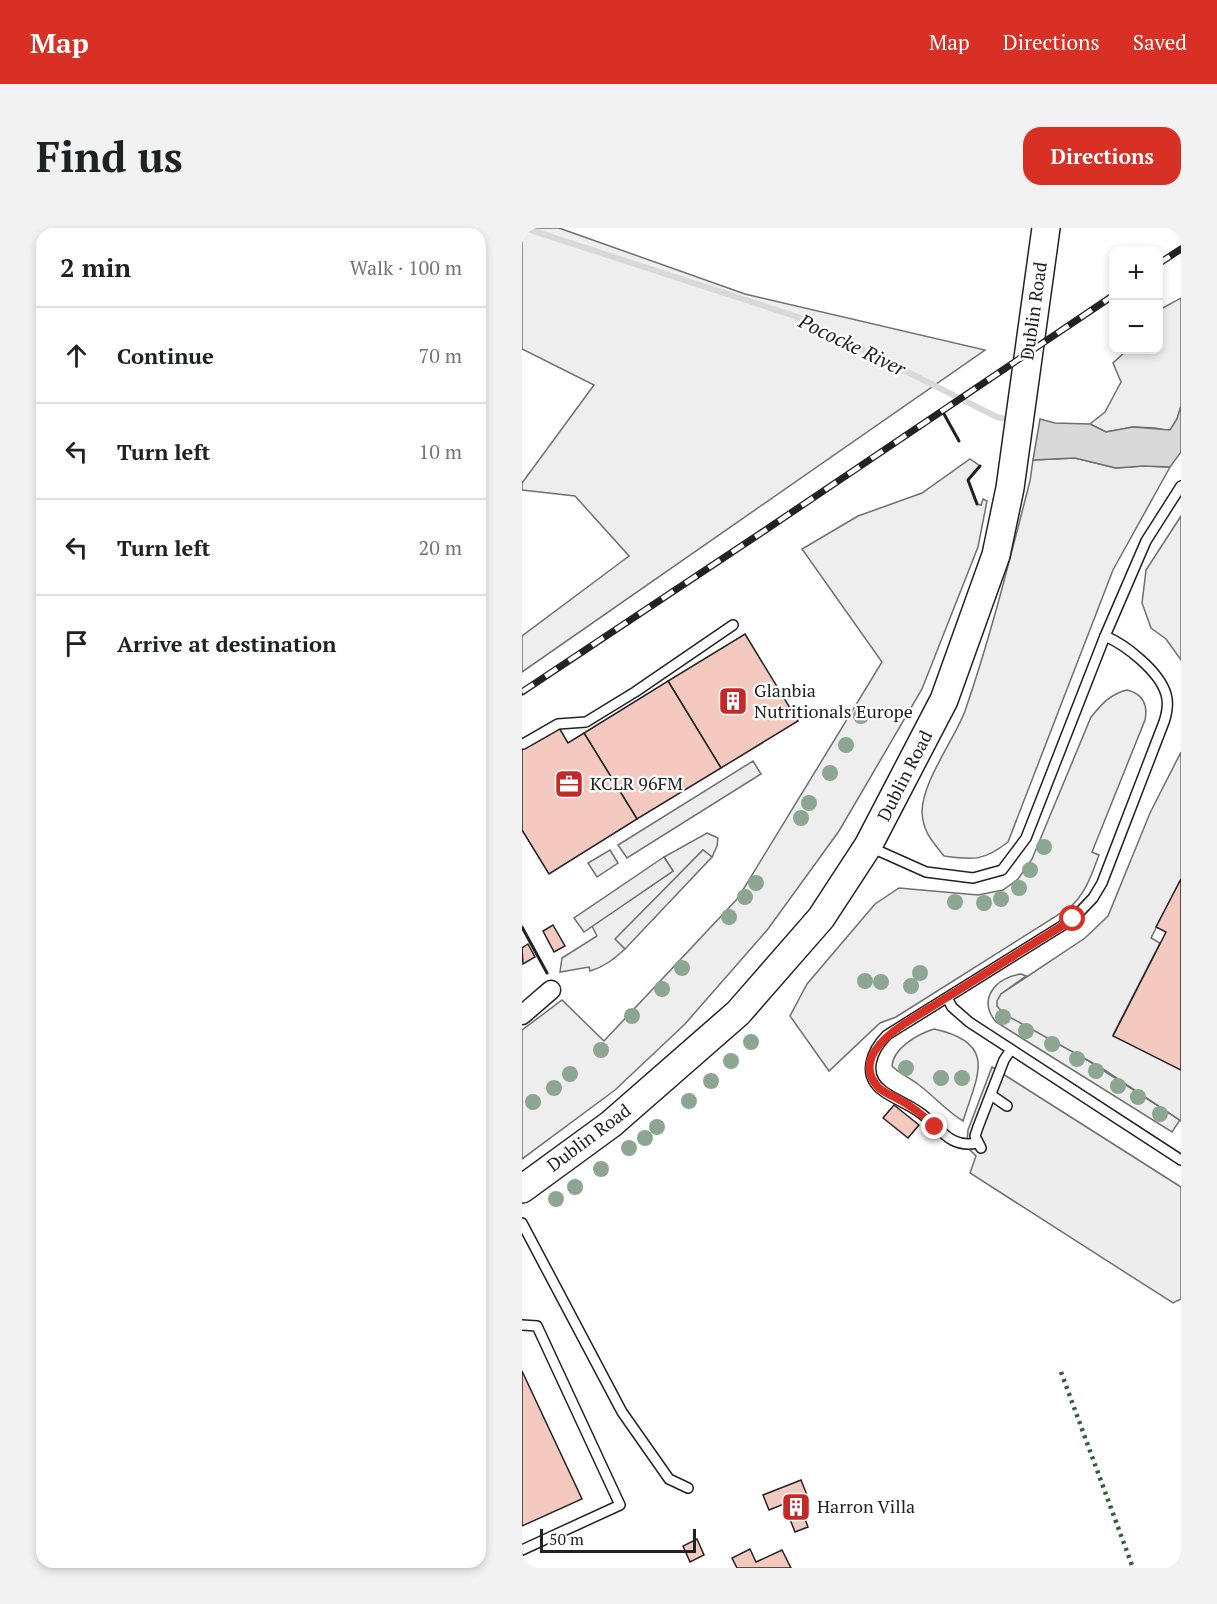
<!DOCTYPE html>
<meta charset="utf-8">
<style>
body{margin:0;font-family:"PT Serif",serif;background:#f2f2f2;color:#202124}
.controls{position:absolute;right:18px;top:18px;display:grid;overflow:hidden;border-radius:12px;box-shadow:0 3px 9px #0003}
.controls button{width:54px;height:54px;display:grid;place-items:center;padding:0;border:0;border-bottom:2px solid #e0e0e0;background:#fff;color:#202124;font:30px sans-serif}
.scale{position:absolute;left:18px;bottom:15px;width:156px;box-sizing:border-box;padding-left:6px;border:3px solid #222;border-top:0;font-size:16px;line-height:21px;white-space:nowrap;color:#222;-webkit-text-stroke:4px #fff;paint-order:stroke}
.stop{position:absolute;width:18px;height:18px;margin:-14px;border:4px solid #d93025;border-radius:50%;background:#fff}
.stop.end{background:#d93025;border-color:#fff;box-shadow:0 2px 6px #0008}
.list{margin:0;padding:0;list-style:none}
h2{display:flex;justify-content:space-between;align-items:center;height:78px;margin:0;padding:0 24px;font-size:26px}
h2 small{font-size:20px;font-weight:400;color:#757577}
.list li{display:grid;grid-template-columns:39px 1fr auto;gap:18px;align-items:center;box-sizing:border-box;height:96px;padding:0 24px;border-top:2px solid #e0e0e0}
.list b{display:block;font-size:22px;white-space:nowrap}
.list em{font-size:20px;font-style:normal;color:#757577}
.icon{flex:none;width:33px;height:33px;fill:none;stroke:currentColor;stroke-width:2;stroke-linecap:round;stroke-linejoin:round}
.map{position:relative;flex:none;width:659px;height:1340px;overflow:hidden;border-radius:18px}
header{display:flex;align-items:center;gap:36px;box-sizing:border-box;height:84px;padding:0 30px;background:#d93025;color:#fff}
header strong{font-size:28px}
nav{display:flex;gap:33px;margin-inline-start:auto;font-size:21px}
.intro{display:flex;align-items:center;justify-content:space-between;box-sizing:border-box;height:144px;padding:0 36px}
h1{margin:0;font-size:42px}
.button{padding:15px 27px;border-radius:18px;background:#d93025;color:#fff;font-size:21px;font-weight:700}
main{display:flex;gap:36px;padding:0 36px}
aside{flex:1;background:#fff;border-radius:18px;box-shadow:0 3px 9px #0003}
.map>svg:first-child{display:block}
</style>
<header>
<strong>Map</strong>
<nav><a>Map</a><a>Directions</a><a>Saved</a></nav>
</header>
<div class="intro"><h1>Find us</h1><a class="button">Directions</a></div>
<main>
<aside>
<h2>2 min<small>Walk · 100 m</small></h2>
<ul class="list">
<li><svg class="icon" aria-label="ahead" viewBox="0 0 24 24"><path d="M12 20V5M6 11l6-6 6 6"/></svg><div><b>Continue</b></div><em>70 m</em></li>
<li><svg class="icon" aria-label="left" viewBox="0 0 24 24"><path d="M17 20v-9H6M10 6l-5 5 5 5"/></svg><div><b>Turn left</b></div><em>10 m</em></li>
<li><svg class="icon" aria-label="left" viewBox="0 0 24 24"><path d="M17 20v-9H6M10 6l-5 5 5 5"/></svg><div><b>Turn left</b></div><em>20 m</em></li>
<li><svg class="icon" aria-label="arrive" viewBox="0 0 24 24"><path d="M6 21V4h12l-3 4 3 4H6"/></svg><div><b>Arrive at destination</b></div></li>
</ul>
</aside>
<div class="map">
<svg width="659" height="1340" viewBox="0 0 659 1340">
<rect width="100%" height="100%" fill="#fff"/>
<g fill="#eee" stroke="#6f6f6f" stroke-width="1.5">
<polygon points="0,0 37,0 223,66 463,122 0,444 0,408 107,328 53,268 0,262 0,255 72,157 0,121"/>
<polygon points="659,70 659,178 655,191 648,203 633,200 611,199 584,204 568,196 583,184 599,154 591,135 605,122 636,122 637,82"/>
<path d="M553,230L594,240L621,238L648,239L591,342L486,614C462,633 452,632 422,628C410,613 401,604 400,584C400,554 432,512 443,483C469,408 488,330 508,253L511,232Z"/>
<polygon points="448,231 458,238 446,252 455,276 459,277 461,271 465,273 456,319 400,461 317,603 246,701 163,796 93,862 0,931 0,802 40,772 82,813 216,670 360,434 280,321 336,288 400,265"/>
<polygon points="659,288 659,432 644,411 629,400 620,375 624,342"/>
<path d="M605,462C621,466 626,477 623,492L570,624L577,627C570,646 563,667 547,680L374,789L358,795L307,843L268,788L285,756L353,676L377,660L456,667L481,662L496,651L510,631L569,489C580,476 588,466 605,462Z"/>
<path d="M185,605L196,610L195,618L190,629L181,622L94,711L103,721C92,731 82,739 68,743L67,739L38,744L40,730L75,708L70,698L151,643L142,629Z"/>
<path d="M499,746L504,748L479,766L551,823L658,892L650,904L474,794C455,771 474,749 499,746Z"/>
<path d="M412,801C477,815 455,848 441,893C424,883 412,868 397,857C388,850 378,846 370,838C371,820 396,806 412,801Z"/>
</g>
<g fill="#ededed" stroke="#6f6f6f" stroke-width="1.5">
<polygon points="659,524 659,651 629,710 638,715 591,807 659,842 659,893 578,839 482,786 475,778 475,773 479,766 563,710 586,688 628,585"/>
<polygon points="231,533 239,546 105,630 96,617"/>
<polygon points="88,622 96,635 75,649 66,635"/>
<polygon points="181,622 190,629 103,721 93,711"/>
<polygon points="142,629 151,643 62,704 52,690"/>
<polygon points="470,839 659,959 659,1071 651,1075 448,945 454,928 448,922 445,914 446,902"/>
</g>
<polygon fill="#d9d9d9" stroke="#6f6f6f" stroke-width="1.5" points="659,178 659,224 648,239 621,238 594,240 553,230 511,232 518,191 533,195 568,196 584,204 611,199 648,202 655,191"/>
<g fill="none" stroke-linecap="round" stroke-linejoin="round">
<polyline stroke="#d9d9d9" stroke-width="6" points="2,0 276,89 475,189 491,193"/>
</g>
<g fill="#f3c9c0" stroke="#222" stroke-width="1.5">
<polygon points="223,406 276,493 199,540 146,453"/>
<polygon points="146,453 199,540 115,591 62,505"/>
<polygon points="36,498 46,515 62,505 115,591 27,646 0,602 0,520"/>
<polygon points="659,651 659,842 591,808 644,704 634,699"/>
<polygon points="31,697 43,718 32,724 21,703"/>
<polygon points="6,716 13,729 1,736 0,720"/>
<polygon points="372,877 397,897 386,910 361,890"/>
<polygon points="0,1143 60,1271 0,1298"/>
<polygon points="279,1252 285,1267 280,1269 286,1284 281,1286 286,1299 273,1304 262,1276 247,1282 241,1267"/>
<polygon points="175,1311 182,1327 168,1334 161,1318"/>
<polygon points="228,1321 234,1334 260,1322 269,1340 215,1340 210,1330"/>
</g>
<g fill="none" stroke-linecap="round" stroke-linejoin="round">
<g stroke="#222" stroke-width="12">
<g id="service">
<polyline points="1,516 36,496 64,494 113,464 211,397"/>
<polyline points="348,619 404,644 451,650 480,642 504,610 583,408 624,313 659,258"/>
<polyline points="425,770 430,779 447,794 659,932"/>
<polyline points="469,867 485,878"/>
<path d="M455,915C426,921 418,898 397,884C386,876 372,871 361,863C339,847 350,822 365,807L551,691L571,670L580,655L642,494C645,485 647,476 644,466C637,443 604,417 583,408"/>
<polyline points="459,920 453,908 456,899 482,832 488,823"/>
<polyline points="0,995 100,1184 147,1251 166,1260"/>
<polyline points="0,1097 15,1098 98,1277 0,1322"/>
</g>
</g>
<g stroke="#222" stroke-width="21">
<polyline id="minor" points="0,787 29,762"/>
</g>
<g stroke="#222" stroke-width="30">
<polyline id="secondary" points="0,961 89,896 216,785 299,690 346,618 422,472 474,327 488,260 524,0"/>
</g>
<use href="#service" stroke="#fff" stroke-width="9"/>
<use href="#minor" stroke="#fff" stroke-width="18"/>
<use href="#secondary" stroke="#fff" stroke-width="27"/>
<g stroke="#222" stroke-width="7">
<g id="rail">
<polyline points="636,36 659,21"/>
<polyline points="0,464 242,303 592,67"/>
</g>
</g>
<use href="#rail" stroke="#fff" stroke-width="4.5" stroke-dasharray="14" stroke-linecap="butt"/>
<polyline stroke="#2f5e38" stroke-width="4.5" stroke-dasharray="3 4.5" stroke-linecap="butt" points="539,1144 611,1340"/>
<g stroke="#222" stroke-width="3">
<polyline points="422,186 437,213"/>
<polyline points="455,276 446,252 458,238"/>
<polyline points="0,699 25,745"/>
</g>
</g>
<g fill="#8da692">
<circle cx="339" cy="488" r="8"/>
<circle cx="324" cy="517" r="8"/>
<circle cx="308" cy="545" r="8"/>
<circle cx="287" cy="575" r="8"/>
<circle cx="279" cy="590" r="8"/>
<circle cx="522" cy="619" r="8"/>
<circle cx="508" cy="642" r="8"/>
<circle cx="234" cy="655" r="8"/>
<circle cx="497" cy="660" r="8"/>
<circle cx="223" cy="669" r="8"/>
<circle cx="479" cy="671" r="8"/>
<circle cx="433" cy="674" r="8"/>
<circle cx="462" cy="675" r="8"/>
<circle cx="207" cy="689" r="8"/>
<circle cx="160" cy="740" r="8"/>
<circle cx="398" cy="745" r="8"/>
<circle cx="343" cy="753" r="8"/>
<circle cx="359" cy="754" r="8"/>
<circle cx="389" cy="758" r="8"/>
<circle cx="140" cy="761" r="8"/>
<circle cx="110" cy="788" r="8"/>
<circle cx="481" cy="789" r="8"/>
<circle cx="504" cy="803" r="8"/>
<circle cx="229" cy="814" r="8"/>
<circle cx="530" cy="816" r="8"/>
<circle cx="79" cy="822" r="8"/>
<circle cx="555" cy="831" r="8"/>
<circle cx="209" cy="833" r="8"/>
<circle cx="384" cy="840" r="8"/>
<circle cx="574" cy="843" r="8"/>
<circle cx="48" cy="846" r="8"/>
<circle cx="419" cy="850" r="8"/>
<circle cx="440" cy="850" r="8"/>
<circle cx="189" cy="853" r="8"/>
<circle cx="596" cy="858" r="8"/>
<circle cx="32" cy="860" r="8"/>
<circle cx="616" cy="869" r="8"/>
<circle cx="167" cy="873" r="8"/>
<circle cx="11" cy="874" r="8"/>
<circle cx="638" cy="886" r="8"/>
<circle cx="135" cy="899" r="8"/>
<circle cx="123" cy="910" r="8"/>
<circle cx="107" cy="920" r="8"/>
<circle cx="79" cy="941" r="8"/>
<circle cx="53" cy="959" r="8"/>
<circle cx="34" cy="971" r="8"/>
</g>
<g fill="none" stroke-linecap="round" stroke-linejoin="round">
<path stroke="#d93025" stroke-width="8" d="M413,899C402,888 390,878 376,871C369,867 362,865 356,859C333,834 362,809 382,796L551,691"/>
</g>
<defs>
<g id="building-square" transform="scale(1.5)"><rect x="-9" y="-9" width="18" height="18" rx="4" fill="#c62828" stroke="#fff"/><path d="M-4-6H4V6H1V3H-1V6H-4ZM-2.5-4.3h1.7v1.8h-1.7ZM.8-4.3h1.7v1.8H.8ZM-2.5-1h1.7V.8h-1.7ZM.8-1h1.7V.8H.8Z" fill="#fff"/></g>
<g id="office-square" transform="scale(1.5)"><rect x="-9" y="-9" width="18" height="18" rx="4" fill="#c62828" stroke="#fff"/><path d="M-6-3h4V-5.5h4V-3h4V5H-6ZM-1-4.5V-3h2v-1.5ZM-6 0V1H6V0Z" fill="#fff"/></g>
</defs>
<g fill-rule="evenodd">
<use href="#building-square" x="211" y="473"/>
<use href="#office-square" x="47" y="556"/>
<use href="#building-square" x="274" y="1279"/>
</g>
<g text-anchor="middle" stroke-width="4.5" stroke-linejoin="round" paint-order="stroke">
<g font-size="18" fill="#222" stroke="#fff">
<text transform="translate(512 83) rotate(-82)" y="6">Dublin Road</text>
<text transform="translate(383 548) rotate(-63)" y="6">Dublin Road</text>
<text transform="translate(67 910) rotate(-37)" y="6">Dublin Road</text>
</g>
<g font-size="18" fill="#222" stroke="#fff" text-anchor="start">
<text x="232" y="469">Glanbia<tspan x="232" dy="21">Nutritionals Europe</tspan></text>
<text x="68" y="562">KCLR 96FM</text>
<text x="295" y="1285">Harron Villa</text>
</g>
<g font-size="20" font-style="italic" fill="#222" stroke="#fff">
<text transform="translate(330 117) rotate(26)" y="7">Pococke River</text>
</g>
</g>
</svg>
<div class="controls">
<button>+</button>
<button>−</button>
</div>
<div class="scale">50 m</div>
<div class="stop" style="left:551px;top:691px"></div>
<div class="stop end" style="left:413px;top:899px"></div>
</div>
</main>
